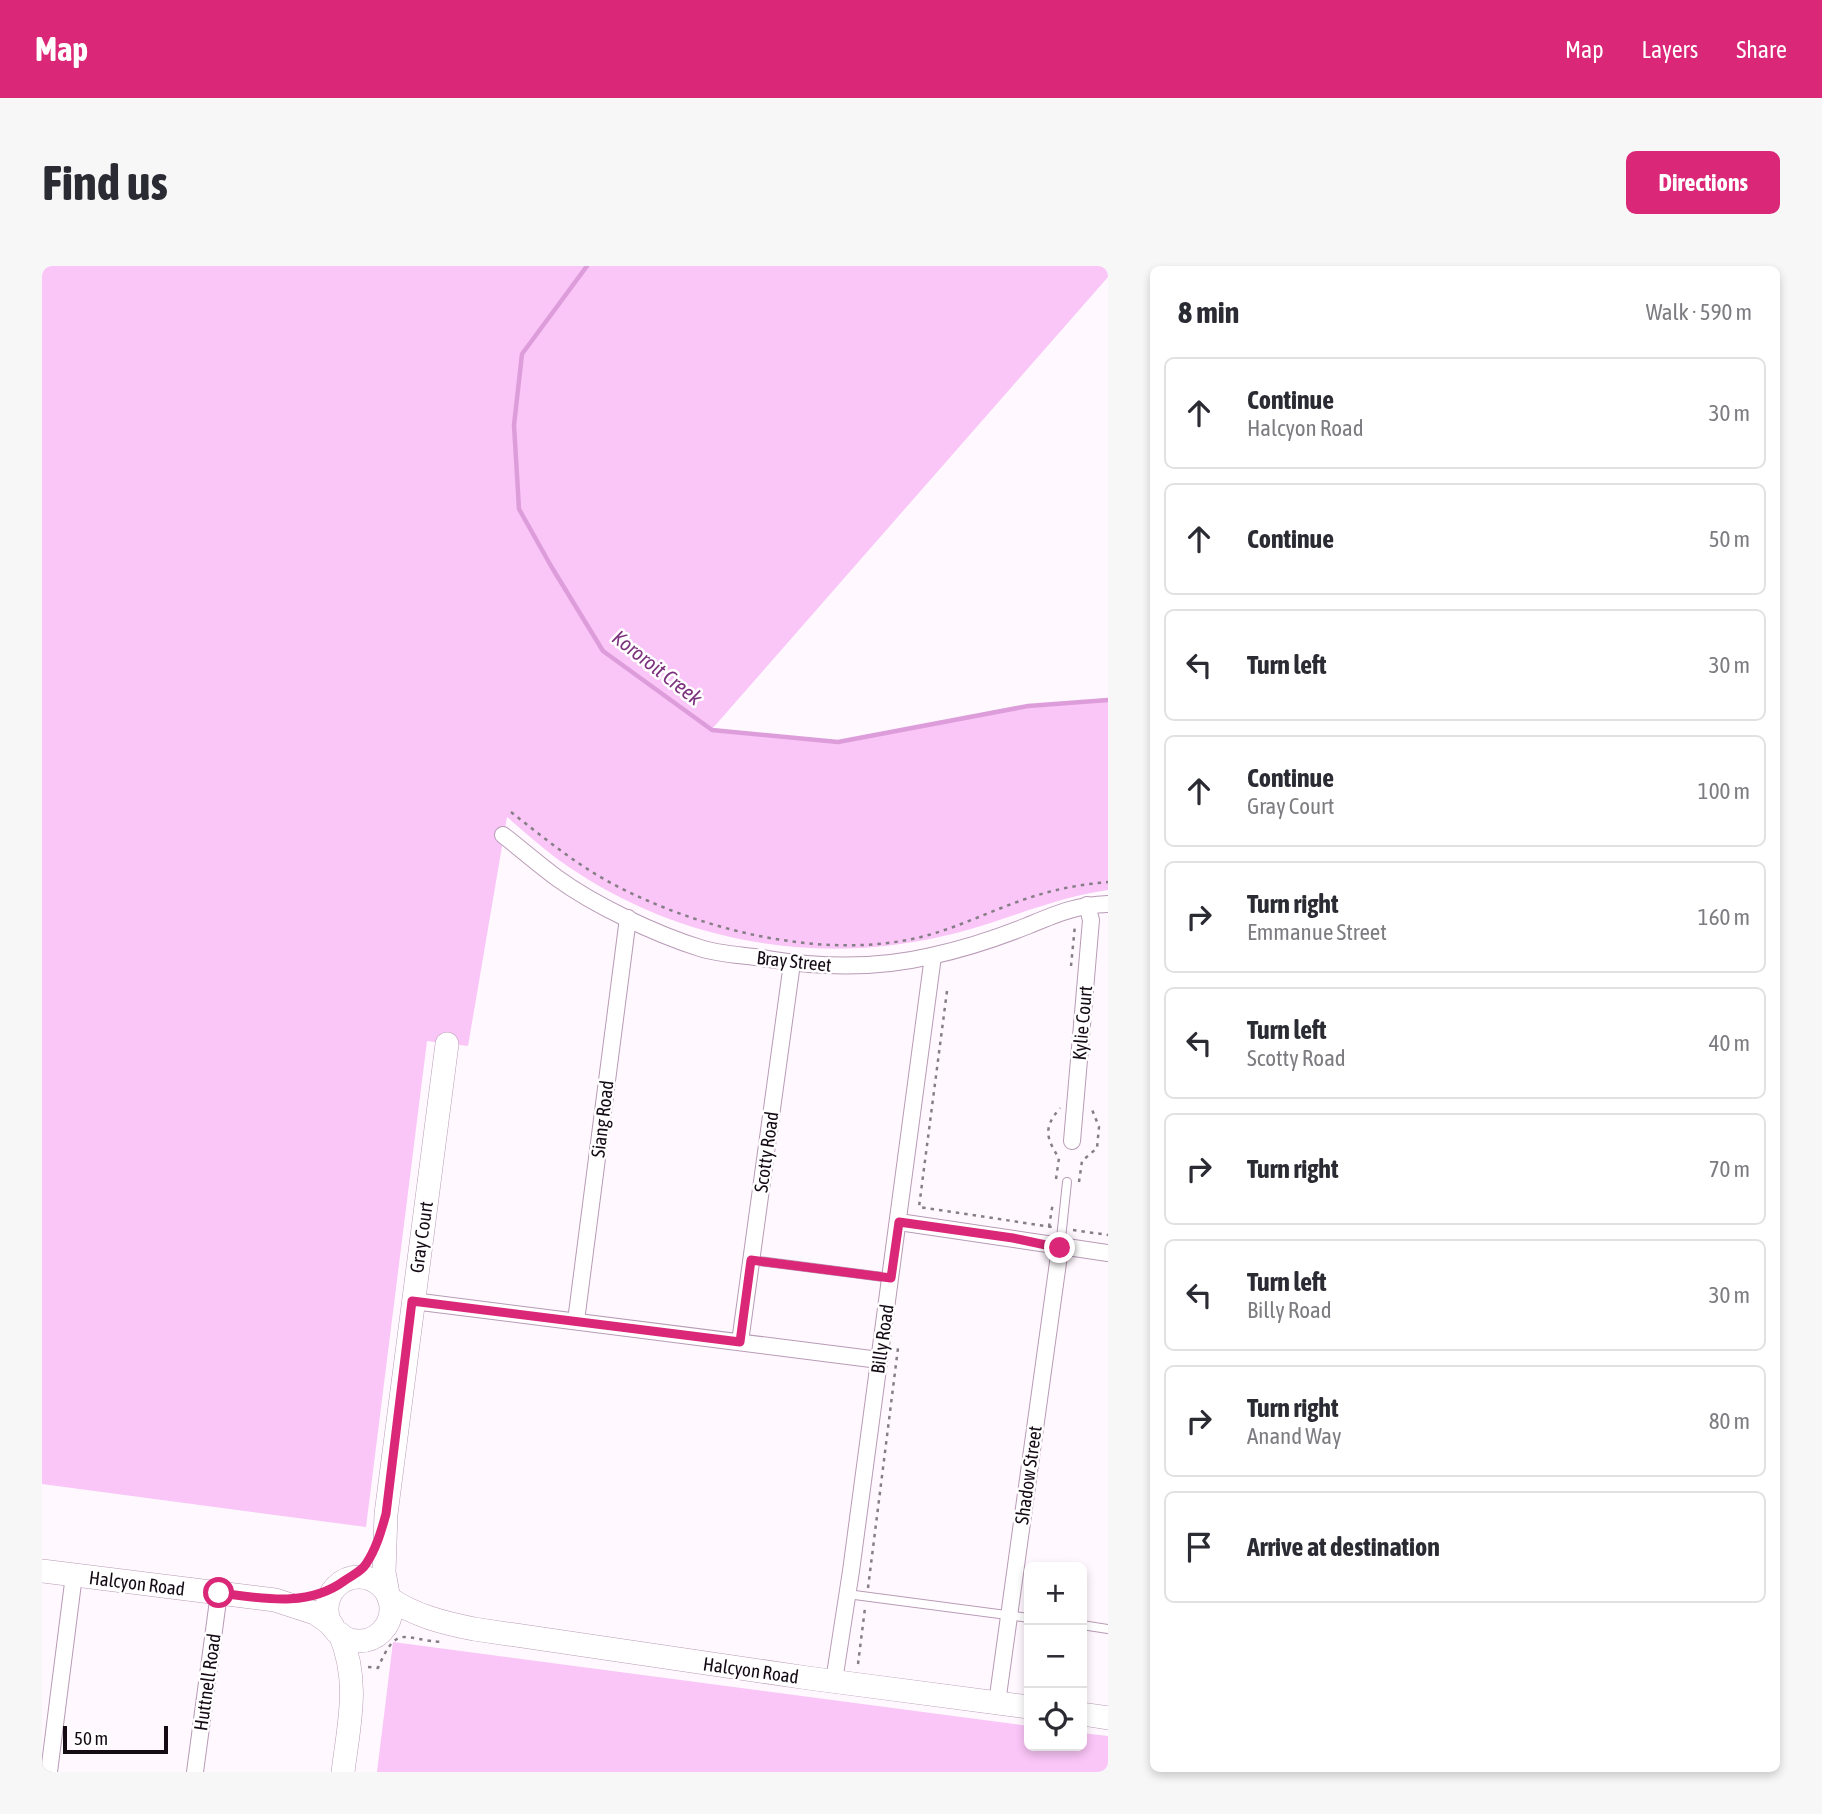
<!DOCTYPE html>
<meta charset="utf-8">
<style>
body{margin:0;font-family:"Asap Condensed",sans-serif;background:#f7f7f7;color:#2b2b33}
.controls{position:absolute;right:21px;bottom:21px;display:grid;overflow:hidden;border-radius:10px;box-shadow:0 4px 10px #0003}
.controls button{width:63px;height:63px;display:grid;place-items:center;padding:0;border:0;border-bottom:2px solid #e1e1e2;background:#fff;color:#2b2b33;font:35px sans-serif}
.scale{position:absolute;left:21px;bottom:18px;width:105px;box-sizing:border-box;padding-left:7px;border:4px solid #150b15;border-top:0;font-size:19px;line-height:24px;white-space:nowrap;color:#150b15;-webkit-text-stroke:5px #fff;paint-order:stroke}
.stop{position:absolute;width:21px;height:21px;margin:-16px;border:5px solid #db2777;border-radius:50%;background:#fff}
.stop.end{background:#db2777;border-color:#fff;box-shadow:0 2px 7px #0008}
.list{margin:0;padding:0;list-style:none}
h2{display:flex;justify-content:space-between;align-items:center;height:91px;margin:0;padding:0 28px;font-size:30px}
h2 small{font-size:23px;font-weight:400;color:#7c7c81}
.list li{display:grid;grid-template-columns:46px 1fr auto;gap:21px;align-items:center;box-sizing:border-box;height:112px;margin:0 14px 14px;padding:0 14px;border:2px solid #e1e1e2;border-radius:10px}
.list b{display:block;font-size:26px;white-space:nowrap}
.list p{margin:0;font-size:23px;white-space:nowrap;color:#7c7c81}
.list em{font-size:23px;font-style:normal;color:#7c7c81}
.icon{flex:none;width:38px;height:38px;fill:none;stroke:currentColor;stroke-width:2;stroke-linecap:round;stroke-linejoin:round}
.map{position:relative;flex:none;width:1066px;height:1506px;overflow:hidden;border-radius:10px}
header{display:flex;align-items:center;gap:42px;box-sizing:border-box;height:98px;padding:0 35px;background:#db2777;color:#fff}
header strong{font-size:33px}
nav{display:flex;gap:38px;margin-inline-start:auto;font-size:24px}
.intro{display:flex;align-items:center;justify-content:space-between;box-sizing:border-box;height:168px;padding:0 42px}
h1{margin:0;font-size:49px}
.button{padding:18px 32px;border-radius:10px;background:#db2777;color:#fff;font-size:24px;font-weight:700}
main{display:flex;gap:42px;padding:0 42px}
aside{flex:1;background:#fff;border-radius:10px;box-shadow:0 4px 10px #0003}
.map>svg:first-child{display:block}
</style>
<header>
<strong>Map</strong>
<nav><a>Map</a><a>Layers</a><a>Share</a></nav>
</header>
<div class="intro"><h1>Find us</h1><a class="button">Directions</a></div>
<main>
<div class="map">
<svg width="1066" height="1506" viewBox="0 0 1066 1506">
<rect width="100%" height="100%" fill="#fff9ff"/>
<g fill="#fac5f7">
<path d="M0,0H1066V11L670,463L796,476L986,440L1066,434V624C1007,632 955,659 897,671C774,699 642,676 536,607C510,591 488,571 465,551L426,780L385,775L324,1261L0,1218Z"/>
<polygon points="351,1376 987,1460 987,1480 1040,1480 1040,1467 1066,1470 1066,1506 335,1506"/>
</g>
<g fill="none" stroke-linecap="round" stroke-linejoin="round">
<polyline stroke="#dd9ddb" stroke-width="4.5" points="545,0 480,88 472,159 477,243 509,300 561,385 670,464 796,476 986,440 1066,434"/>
<g stroke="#b89bb6" stroke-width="10">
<g id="lane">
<polyline points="1018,982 1025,916"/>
<polyline points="709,994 849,1012"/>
<polyline points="805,1328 987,1352"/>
<polyline points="1040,1359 1066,1363"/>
</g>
</g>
<g stroke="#b89bb6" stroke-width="18">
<g id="street">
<path d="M461,569C479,583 496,598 515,612C552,639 613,668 658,682C679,689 704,689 726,693C781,702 834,703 889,690C921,683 955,672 985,660C1014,648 1034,639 1066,638"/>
<polyline points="1030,875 1049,654 1045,639"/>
<polyline points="857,956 1066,987"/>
<polyline points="371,1035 837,1094"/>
<polyline points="534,1055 586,652"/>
<polyline points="698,1076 750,697"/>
<polyline points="792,1415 809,1305 891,690"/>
<polyline points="955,1437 1018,982"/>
<polyline points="7,1506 32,1309"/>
<polyline points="153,1506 177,1327"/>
</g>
</g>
<g stroke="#b89bb6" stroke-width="24">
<g id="secondary">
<polyline points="0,1305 233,1334 273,1347 290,1359"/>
<circle cx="317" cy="1343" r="32"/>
<polyline points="346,1328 342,1306 344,1248 405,778"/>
<path d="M347,1332C373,1350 402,1357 432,1363L766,1412L987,1441"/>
<path d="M298,1368C318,1416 307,1457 301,1506"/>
<polyline points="1040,1448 1066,1452"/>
</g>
</g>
<g stroke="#867e86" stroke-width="2.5" stroke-dasharray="3.5 5" stroke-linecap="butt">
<path d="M469,546C501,571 532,597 569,617C657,664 784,696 883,670C924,659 962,638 1003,627C1024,621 1045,618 1066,616"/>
<polyline points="1029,700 1033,659"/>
<polyline points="905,725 877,941 1010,961"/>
<path d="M1014,913L1017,892C1004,872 1001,862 1018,842"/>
<polyline points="1037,916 1040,895 1055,882 1057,861 1049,841"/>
<polyline points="1007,961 1011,936"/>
<polyline points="1031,964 1066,969"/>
<polyline points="826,1322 856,1082"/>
<polyline points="816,1398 823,1342"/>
<path d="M326,1401L336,1402C356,1355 362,1375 402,1376"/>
</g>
<use href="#lane" stroke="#fff" stroke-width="8"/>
<use href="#street" stroke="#fff" stroke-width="16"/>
<use href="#secondary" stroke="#fff" stroke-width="23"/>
</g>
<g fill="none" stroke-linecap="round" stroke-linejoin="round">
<path stroke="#db2777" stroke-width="9" d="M177,1327C219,1332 265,1342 302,1315C310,1309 319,1306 324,1298C334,1283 339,1266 344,1248L370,1035L698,1076L709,994L849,1012L857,956L971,972L1018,982"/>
</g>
<g text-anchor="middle" stroke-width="5" stroke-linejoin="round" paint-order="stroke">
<g font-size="19" fill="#150b15" stroke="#fff">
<text transform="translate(752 695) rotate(6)" y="7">Bray Street</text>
<text transform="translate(1040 757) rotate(-85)" y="7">Kylie Court</text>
<text transform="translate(560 853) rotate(-83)" y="7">Siang Road</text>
<text transform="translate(724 886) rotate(-82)" y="7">Scotty Road</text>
<text transform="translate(379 971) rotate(-82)" y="7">Gray Court</text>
<text transform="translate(840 1073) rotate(-82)" y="7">Billy Road</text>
<text transform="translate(986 1209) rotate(-82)" y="7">Shadow Street</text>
<text transform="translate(95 1317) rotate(7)" y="7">Halcyon Road</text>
<text transform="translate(709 1404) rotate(8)" y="7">Halcyon Road</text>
<text transform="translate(165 1416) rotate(-82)" y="7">Huttnell Road</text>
</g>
<g font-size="21" font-style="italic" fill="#7c317c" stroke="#fff">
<text transform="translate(615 402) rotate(38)" y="7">Kororoit Creek</text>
</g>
</g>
</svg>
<div class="controls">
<button>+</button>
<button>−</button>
<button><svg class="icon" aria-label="locate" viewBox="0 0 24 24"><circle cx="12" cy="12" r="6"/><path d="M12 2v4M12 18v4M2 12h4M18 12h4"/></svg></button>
</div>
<div class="scale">50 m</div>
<div class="stop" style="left:177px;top:1327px"></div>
<div class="stop end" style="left:1018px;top:982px"></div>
</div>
<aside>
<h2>8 min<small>Walk · 590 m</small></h2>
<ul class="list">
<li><svg class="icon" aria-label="ahead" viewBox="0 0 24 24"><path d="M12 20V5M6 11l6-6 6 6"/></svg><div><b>Continue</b><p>Halcyon Road</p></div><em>30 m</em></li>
<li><svg class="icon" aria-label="ahead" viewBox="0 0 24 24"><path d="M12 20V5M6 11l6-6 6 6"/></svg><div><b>Continue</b></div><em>50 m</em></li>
<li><svg class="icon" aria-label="left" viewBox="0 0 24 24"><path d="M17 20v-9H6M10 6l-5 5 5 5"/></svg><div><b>Turn left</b></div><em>30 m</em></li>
<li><svg class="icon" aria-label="ahead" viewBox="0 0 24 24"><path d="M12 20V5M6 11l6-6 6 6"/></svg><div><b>Continue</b><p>Gray Court</p></div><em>100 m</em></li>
<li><svg class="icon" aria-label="right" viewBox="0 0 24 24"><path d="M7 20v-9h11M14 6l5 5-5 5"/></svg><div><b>Turn right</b><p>Emmanue Street</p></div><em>160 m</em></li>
<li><svg class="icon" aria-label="left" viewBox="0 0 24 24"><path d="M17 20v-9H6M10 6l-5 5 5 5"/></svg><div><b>Turn left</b><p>Scotty Road</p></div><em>40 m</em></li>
<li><svg class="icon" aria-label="right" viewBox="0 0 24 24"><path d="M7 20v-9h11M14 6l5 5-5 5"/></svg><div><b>Turn right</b></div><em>70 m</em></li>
<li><svg class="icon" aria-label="left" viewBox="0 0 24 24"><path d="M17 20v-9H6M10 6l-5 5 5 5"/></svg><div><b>Turn left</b><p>Billy Road</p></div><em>30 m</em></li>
<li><svg class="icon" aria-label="right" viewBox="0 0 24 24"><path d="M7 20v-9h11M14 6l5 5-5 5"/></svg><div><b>Turn right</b><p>Anand Way</p></div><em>80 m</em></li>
<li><svg class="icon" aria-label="arrive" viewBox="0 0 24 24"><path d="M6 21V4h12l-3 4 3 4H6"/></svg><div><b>Arrive at destination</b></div></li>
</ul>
</aside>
</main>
